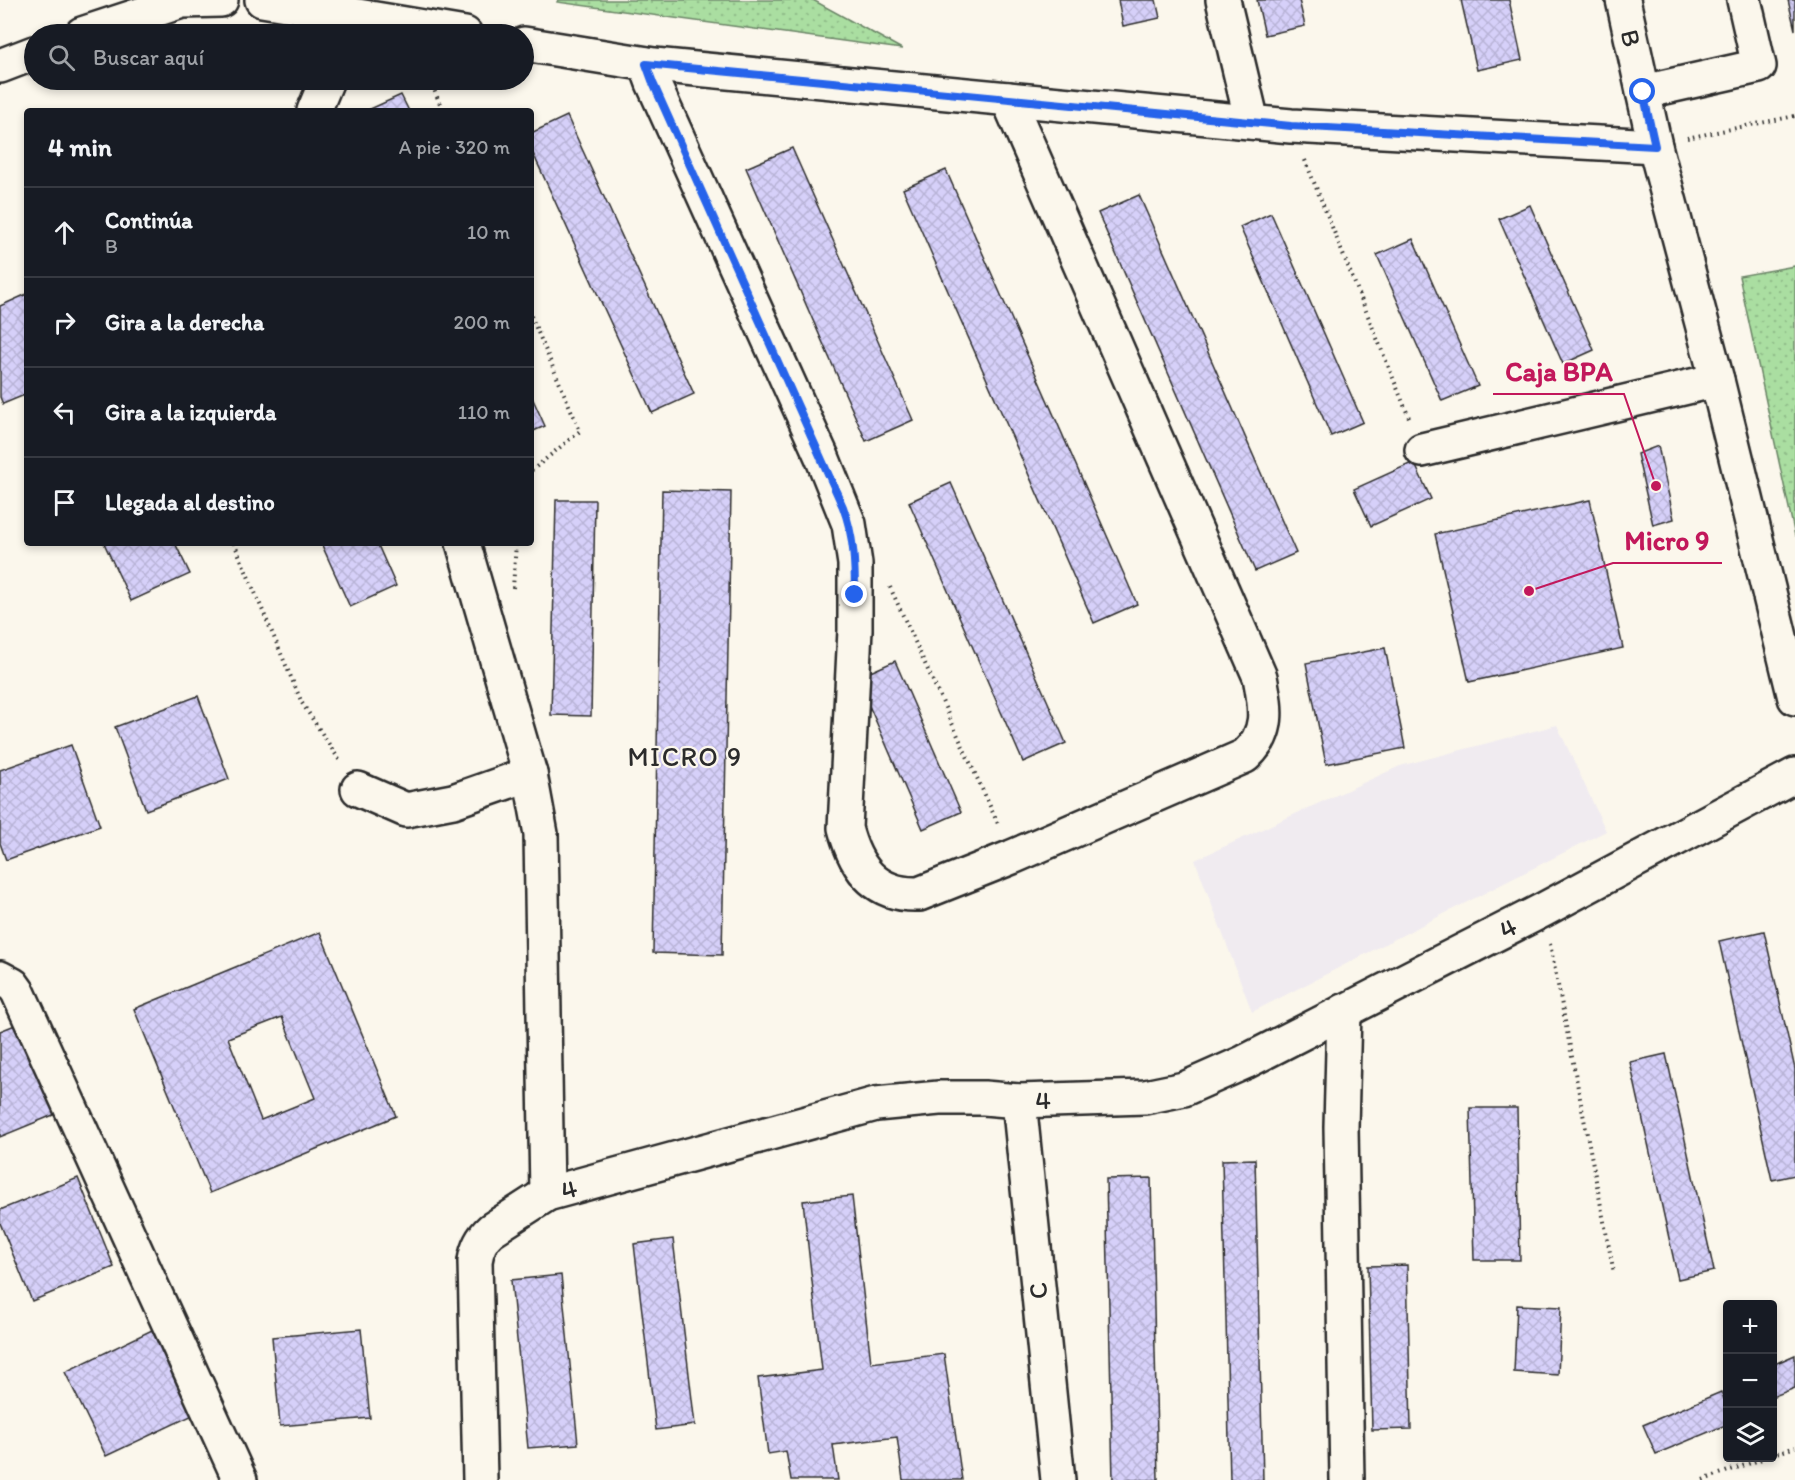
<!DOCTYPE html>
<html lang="es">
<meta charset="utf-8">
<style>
body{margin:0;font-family:Itim,sans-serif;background:#20242c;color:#f1f3f6}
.controls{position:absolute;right:18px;bottom:18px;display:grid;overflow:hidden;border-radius:6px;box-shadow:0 3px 9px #0003}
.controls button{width:54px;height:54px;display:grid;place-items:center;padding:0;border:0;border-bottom:2px solid #363941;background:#171b24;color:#f1f3f6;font:30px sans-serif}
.stop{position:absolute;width:18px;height:18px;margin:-14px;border:4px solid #2563eb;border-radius:50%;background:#fff}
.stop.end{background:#2563eb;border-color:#fff;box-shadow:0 2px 6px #0008}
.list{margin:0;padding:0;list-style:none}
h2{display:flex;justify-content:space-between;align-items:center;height:78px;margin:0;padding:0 24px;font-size:26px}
h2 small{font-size:20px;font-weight:400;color:#9ea1a6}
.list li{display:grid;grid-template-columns:39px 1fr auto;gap:18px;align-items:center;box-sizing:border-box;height:90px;padding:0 24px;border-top:2px solid #363941}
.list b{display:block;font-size:22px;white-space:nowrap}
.list p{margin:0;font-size:20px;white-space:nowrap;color:#9ea1a6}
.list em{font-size:20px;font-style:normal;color:#9ea1a6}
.icon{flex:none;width:33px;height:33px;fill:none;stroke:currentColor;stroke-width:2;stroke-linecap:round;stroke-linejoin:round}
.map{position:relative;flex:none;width:1795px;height:1480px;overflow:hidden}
.search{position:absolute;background:#171b24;box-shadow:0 3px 9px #0003;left:24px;top:24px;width:510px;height:66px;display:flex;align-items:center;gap:15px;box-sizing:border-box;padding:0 21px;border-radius:33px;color:#9ea1a6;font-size:22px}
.panel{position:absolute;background:#171b24;box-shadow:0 3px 9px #0003;left:24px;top:108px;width:510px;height:438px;border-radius:6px}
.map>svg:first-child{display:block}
</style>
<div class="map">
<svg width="1795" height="1480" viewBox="0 0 1795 1480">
<defs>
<pattern id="grass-dots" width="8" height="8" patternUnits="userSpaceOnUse" patternTransform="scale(1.5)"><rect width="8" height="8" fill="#aadea1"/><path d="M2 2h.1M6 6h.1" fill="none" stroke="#92bf8b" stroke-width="1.8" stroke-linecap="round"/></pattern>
<pattern id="building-cross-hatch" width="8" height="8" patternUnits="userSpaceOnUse" patternTransform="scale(1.5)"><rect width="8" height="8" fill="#d6d0f9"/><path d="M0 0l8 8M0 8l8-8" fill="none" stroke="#b8b3d6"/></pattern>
</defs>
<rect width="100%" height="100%" fill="#fbf7ec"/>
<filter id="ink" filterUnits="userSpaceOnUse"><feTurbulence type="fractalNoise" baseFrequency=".0167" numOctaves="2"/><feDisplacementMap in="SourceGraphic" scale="12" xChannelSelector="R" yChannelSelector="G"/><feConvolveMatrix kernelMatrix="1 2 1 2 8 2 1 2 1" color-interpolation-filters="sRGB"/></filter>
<g filter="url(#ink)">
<polygon fill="#f0ebf0" points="1557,725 1606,831 1252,1012 1195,860 1400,766"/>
<g fill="url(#grass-dots)" stroke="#6a8466" stroke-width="1.5">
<polygon points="558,0 813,0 902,49 557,2"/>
<polygon points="1795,266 1795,536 1739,276"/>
</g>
<g fill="url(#building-cross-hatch)" stroke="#2b2b2b" stroke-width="1.5" fill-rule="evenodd">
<polygon points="1118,0 1156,0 1160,18 1123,26"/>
<polygon points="1257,0 1299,0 1305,26 1265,35"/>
<polygon points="1461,0 1509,0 1522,60 1477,70"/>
<polygon points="1788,0 1795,0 1795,30"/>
<polygon points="401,95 409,111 366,111"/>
<polygon points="567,116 694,394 652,413 531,149 531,133"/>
<polygon points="792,148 913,420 866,441 746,168"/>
<polygon points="946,170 1137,604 1094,623 903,189"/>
<polygon points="1139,195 1296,553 1255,571 1098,213"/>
<polygon points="1530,205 1594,350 1563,364 1499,219"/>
<polygon points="1271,213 1363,422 1331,436 1240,227"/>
<polygon points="1413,239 1478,386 1442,401 1377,255"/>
<polygon points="27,294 27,394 3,404 0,397 0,306"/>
<polygon points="531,395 545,426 531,432"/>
<polygon points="1658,446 1674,519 1653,525 1637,454"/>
<polygon points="1414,462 1431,499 1371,526 1354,489"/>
<polygon points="951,483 1066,743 1023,762 909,502"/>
<polygon points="662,490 731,492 722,955 653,953"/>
<polygon points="556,500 595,500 591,716 551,715"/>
<polygon points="1590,500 1623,648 1469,682 1435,534"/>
<polygon points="104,543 175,543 190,574 131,601"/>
<polygon points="321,543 377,543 396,586 350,607"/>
<polygon points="1385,648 1405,748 1326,764 1306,663"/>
<polygon points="895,661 961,812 923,829 857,678"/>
<polygon points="198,696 229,779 146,810 115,727"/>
<polygon points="71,745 100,826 6,860 0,843 0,770"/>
<polygon points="1764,931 1795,1069 1795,1175 1772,1180 1719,941"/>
<path d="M320,932L396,1116L210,1193L134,1009ZM282,1017L315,1098L261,1120L228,1038Z"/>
<polygon points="20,1023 58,1113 0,1137 0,1031"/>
<polygon points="1666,1054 1714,1271 1678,1279 1630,1062"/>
<polygon points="1470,1108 1517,1108 1520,1260 1474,1260"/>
<polygon points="1255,1159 1263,1480 1230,1480 1222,1160"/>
<polygon points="78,1178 114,1267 32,1301 0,1223 0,1210"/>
<polygon points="1151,1178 1158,1480 1113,1480 1106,1179"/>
<polygon points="852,1196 871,1363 944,1354 962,1480 903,1480 897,1437 833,1445 838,1480 791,1480 786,1451 768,1454 758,1378 822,1370 803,1201"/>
<polygon points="673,1239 695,1425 656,1430 634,1244"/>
<polygon points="1407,1265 1411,1429 1372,1430 1368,1266"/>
<polygon points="561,1275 578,1444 528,1448 511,1280"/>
<polygon points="1517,1305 1561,1307 1558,1375 1514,1372"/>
<polygon points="361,1329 370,1418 280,1426 272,1337"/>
<polygon points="152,1330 193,1415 106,1456 65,1372"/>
<polygon points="1795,1355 1795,1388 1772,1397 1772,1365"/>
<polygon points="1721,1392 1728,1407 1728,1424 1656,1454 1643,1425"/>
</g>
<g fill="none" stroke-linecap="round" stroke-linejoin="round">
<g stroke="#2b2b2b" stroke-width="38">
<g id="minor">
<polyline points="262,0 465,34"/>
<polyline points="1223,0 1252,122"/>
<polyline points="1623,0 1655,146 1717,380 1795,698"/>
<polyline points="82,34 182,1 221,0"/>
<polyline points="524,44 654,65 1291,126 1655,146"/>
<path d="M646,64L653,83L822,457L849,524L855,564V630L845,828C855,867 875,896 919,894L1012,857L1245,756C1271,733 1266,708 1260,677L1008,99"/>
<polyline points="0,66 34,53"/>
<polyline points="1643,92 1759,66 1744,0"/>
<polyline points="314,111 327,80"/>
<polyline points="1422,450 1717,380"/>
<polyline points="463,543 530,774 541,834 547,1194"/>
<polyline points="358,789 406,810 453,801 530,774"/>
<polyline points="0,978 13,985 18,992 240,1480"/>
<polyline points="1344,1011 1341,1127 1347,1480"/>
<polyline points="1019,1101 1058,1480"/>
<path d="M480,1480L475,1261C477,1248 481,1239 491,1230L547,1194L876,1104L939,1098H984L1019,1101L1145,1097L1184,1089L1245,1062L1543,910L1795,775"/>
</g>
</g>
<g stroke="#2b2b2b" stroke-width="4" stroke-dasharray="1.5 4.5" stroke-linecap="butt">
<polyline points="430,80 443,111"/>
<polyline points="1687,138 1795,116"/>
<polyline points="1305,160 1410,420"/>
<polyline points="531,316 580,431 531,471"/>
<polyline points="234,543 302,703 340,761"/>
<polyline points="890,587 999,826"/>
<polyline points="513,588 516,543"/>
<polyline points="1550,944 1614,1273"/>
<polyline points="1772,1455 1795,1447"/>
<polyline points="1703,1480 1765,1458"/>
</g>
<use href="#minor" stroke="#fbf7ec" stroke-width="33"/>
</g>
</g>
<g fill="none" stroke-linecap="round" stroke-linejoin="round" filter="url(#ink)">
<path stroke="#2563eb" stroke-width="8" d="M855,595C855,564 854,536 843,507L653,83L646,64L1291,126L1655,146L1643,92"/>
</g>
<g text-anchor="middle" stroke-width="4.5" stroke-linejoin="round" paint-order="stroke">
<g font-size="26" fill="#2b2b2b" stroke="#fbf7ec">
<text transform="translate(1631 38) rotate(78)" y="9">B</text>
<text transform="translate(1508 928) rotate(-27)" y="9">4</text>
<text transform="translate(1043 1100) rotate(-2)" y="9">4</text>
<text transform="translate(569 1189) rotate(-15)" y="9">4</text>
<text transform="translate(1038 1291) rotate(-96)" y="9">C</text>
</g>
<g font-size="27" letter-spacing="1.5" fill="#2b2b2b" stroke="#fbf7ec">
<text x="685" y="766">MICRO 9</text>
</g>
</g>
<path fill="none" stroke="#c2185b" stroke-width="2" d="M1656 486L1624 394H1493M1529 591L1613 563H1722"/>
<g fill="#c2185b" stroke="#fbf7ec" stroke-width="2">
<circle cx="1656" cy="486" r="6"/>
<circle cx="1529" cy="591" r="6"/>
</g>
<g font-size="27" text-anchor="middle" font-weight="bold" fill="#c2185b" stroke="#fbf7ec" stroke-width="4.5" stroke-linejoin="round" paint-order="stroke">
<text x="1559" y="381">Caja BPA</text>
<text x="1667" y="550">Micro 9</text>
</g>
</svg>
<div class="controls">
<button>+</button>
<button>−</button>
<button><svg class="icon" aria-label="layers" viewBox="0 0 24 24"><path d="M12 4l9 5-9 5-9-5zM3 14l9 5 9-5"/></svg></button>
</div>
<div class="stop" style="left:1643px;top:92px"></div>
<div class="stop end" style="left:855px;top:595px"></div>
<div class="search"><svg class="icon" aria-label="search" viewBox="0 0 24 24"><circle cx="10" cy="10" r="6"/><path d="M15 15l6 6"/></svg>Buscar aquí</div>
<section class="panel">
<h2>4 min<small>A pie · 320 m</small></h2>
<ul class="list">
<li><svg class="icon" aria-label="ahead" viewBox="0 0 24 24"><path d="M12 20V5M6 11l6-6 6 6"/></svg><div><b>Continúa</b><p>B</p></div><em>10 m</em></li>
<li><svg class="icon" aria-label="right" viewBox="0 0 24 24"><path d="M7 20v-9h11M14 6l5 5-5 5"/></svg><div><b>Gira a la derecha</b></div><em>200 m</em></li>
<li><svg class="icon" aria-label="left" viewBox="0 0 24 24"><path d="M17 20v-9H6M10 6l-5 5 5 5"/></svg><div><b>Gira a la izquierda</b></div><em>110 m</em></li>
<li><svg class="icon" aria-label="arrive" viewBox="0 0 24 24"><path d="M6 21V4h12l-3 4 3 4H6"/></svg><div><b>Llegada al destino</b></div></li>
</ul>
</section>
</div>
